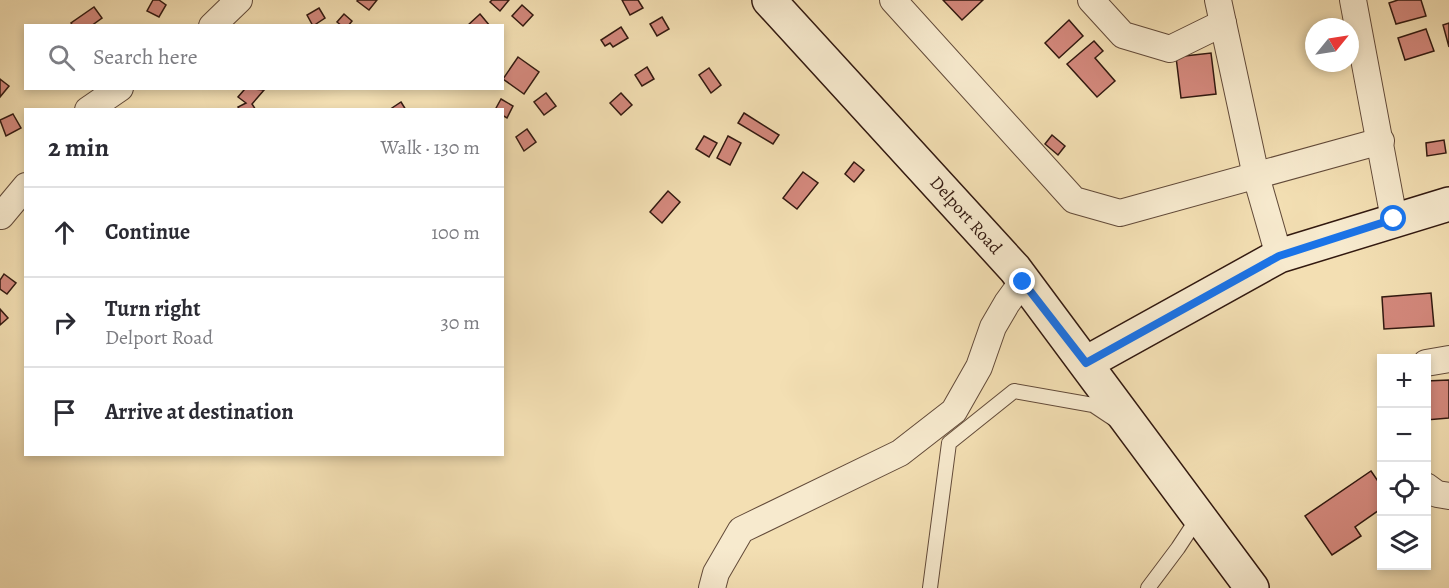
<!DOCTYPE html>
<meta charset="utf-8">
<style>
body{margin:0;font-family:Alegreya,serif;background:#f2f2f3;color:#2b2b33}
.controls{position:absolute;right:18px;bottom:18px;display:grid;overflow:hidden;border-radius:0px;box-shadow:0 3px 9px #0003}
.controls button{width:54px;height:54px;display:grid;place-items:center;padding:0;border:0;border-bottom:2px solid #e1e1e2;background:#fff;color:#2b2b33;font:30px sans-serif}
.compass{position:absolute;left:1305px;top:18px;width:54px;height:54px;border-radius:50%;background:#fff;box-shadow:0 3px 9px #0003;rotate:60deg}
.stop{position:absolute;width:18px;height:18px;margin:-14px;border:4px solid #1a73e8;border-radius:50%;background:#fff}
.stop.end{background:#1a73e8;border-color:#fff;box-shadow:0 2px 6px #0008}
.list{margin:0;padding:0;list-style:none}
h2{display:flex;justify-content:space-between;align-items:center;height:78px;margin:0;padding:0 24px;font-size:26px}
h2 small{font-size:20px;font-weight:400;color:#7c7c81}
.list li{display:grid;grid-template-columns:39px 1fr auto;gap:18px;align-items:center;box-sizing:border-box;height:90px;padding:0 24px;border-top:2px solid #e1e1e2}
.list b{display:block;font-size:22px;white-space:nowrap}
.list p{margin:0;font-size:20px;white-space:nowrap;color:#7c7c81}
.list em{font-size:20px;font-style:normal;color:#7c7c81}
.icon{flex:none;width:33px;height:33px;fill:none;stroke:currentColor;stroke-width:2;stroke-linecap:round;stroke-linejoin:round}
.map{position:relative;flex:none;width:1449px;height:588px;overflow:hidden}
.search{position:absolute;background:#fff;box-shadow:0 3px 9px #0003;left:24px;top:24px;width:480px;height:66px;display:flex;align-items:center;gap:15px;box-sizing:border-box;padding:0 21px;border-radius:0px;color:#7c7c81;font-size:22px}
.panel{position:absolute;background:#fff;box-shadow:0 3px 9px #0003;left:24px;top:108px;width:480px;height:348px;border-radius:0px}
.map>svg:first-child{display:block}
</style>
<div class="map">
<svg width="1449" height="588" viewBox="0 0 1449 588">
<rect width="100%" height="100%" fill="#f3dfb3"/>
<filter id="stains"><feTurbulence type="fractalNoise" baseFrequency=".00333" numOctaves="4"/><feColorMatrix values="0 0 0 0 .2 0 0 0 0 .09 0 0 0 0 .02 0 0 0 .5 -.17"/></filter>
<radialGradient id="worn" r=".72"><stop offset=".6" stop-color="#630" stop-opacity="0"/><stop offset="1" stop-color="#630" stop-opacity=".3"/></radialGradient>
<g fill="#d3887c" stroke="#321910" stroke-width="1.5">
<polygon points="153,0 159,0 166,5 159,17 147,11"/>
<polygon points="358,0 377,0 369,10 357,1"/>
<polygon points="492,0 509,0 500,11 490,2"/>
<polygon points="622,0 638,0 643,8 630,15"/>
<polygon points="943,0 983,0 962,20"/>
<polygon points="1398,0 1421,0 1426,16 1396,24 1389,3"/>
<polygon points="522,5 533,15 523,26 512,16"/>
<polygon points="94,7 102,18 91,26 73,26 71,23"/>
<polygon points="319,8 325,18 313,26 307,15"/>
<polygon points="344,14 352,21 348,26 342,26 337,22"/>
<polygon points="480,14 490,26 467,26"/>
<polygon points="662,17 669,29 657,36 650,24"/>
<polygon points="1069,20 1083,36 1059,58 1045,43"/>
<polygon points="1449,23 1449,47 1443,25"/>
<polygon points="621,27 628,38 613,47 610,43 605,46 601,40"/>
<polygon points="1426,29 1434,51 1405,60 1398,38"/>
<polygon points="1094,41 1103,51 1095,58 1115,81 1097,97 1067,64"/>
<polygon points="1211,53 1216,94 1181,98 1176,57"/>
<polygon points="518,57 539,72 524,94 503,79"/>
<polygon points="647,67 654,79 642,86 635,75"/>
<polygon points="709,68 721,85 711,93 699,75"/>
<polygon points="0,79 9,86 0,97"/>
<polygon points="242,88 264,90 252,104 256,110 240,110 238,107 246,103 238,97 244,90"/>
<polygon points="546,93 556,106 544,115 534,102"/>
<polygon points="621,93 632,105 621,115 610,103"/>
<polygon points="501,99 513,106 507,118 502,115 502,110 495,110"/>
<polygon points="401,102 406,110 389,110"/>
<polygon points="744,113 779,135 773,144 738,123"/>
<polygon points="13,114 21,128 6,136 0,120"/>
<polygon points="527,129 536,142 524,151 516,137"/>
<polygon points="1052,135 1065,146 1058,155 1045,144"/>
<polygon points="704,136 717,143 709,157 696,149"/>
<polygon points="728,136 741,143 730,165 717,158"/>
<polygon points="1444,140 1446,153 1427,156 1426,143"/>
<polygon points="854,162 864,170 854,182 845,174"/>
<polygon points="803,172 818,183 797,209 783,198"/>
<polygon points="668,191 680,202 662,223 650,212"/>
<polygon points="4,274 16,283 7,294 0,289 0,280"/>
<polygon points="1431,293 1434,326 1384,329 1382,297"/>
<polygon points="0,309 8,318 0,325"/>
<polygon points="1449,380 1449,418 1426,420 1426,381"/>
<polygon points="1371,471 1382,487 1382,508 1355,527 1361,536 1332,555 1305,516"/>
</g>
<g fill="none" stroke-linecap="round" stroke-linejoin="round">
<g stroke="#624a39" stroke-width="16">
<g id="lane">
<polyline points="930,588 949,443 1014,391 1093,405 1114,419"/>
<polyline points="1148,588 1178,548 1199,516"/>
</g>
</g>
<g stroke="#624a39" stroke-width="28">
<g id="street">
<polyline points="893,0 1074,200 1120,213 1381,141"/>
<polyline points="1091,0 1123,35 1170,49 1223,23"/>
<polyline points="1218,0 1256,176 1279,256"/>
<polyline points="1353,0 1394,219"/>
<polyline points="212,26 239,0"/>
<polyline points="88,110 120,88"/>
<polyline points="1,216 26,186"/>
<polyline points="1426,363 1449,359"/>
<polyline points="1426,486 1437,494 1449,496"/>
<polyline points="712,588 716,573 741,530 900,453 954,411 979,367 993,327 1007,303 1023,281"/>
</g>
</g>
<g stroke="#321910" stroke-width="36">
<g id="secondary">
<polyline points="769,0 1015,269 1252,588"/>
<polyline points="1086,363 1279,256 1449,204"/>
</g>
</g>
<use href="#lane" stroke="#f7eace" stroke-width="14"/>
<use href="#street" stroke="#f7eace" stroke-width="26"/>
<use href="#secondary" stroke="#f7eace" stroke-width="33"/>
</g>
<g fill="none" stroke-linecap="round" stroke-linejoin="round">
<polyline stroke="#1a73e8" stroke-width="8" points="1023,282 1086,363 1279,256 1394,219"/>
</g>
<g text-anchor="middle" stroke-width="6" stroke-linejoin="round" paint-order="stroke">
<g font-size="18" fill="#321910" stroke="#f7eace">
<text transform="translate(966 215) rotate(48)" y="6">Delport Road</text>
</g>
</g>
<rect width="100%" height="100%" filter="url(#stains)"/>
<rect width="100%" height="100%" fill="url(#worn)"/>
</svg>
<div class="controls">
<button>+</button>
<button>−</button>
<button><svg class="icon" aria-label="locate" viewBox="0 0 24 24"><circle cx="12" cy="12" r="6"/><path d="M12 2v4M12 18v4M2 12h4M18 12h4"/></svg></button>
<button><svg class="icon" aria-label="layers" viewBox="0 0 24 24"><path d="M12 4l9 5-9 5-9-5zM3 14l9 5 9-5"/></svg></button>
</div>
<svg class="compass" viewBox="-18 -18 36 36"><path d="M0-13l5 13h-10z" fill="#e53935"/><path d="M0 13l5-13h-10z" fill="#7c7c81"/></svg>
<div class="stop" style="left:1394px;top:219px"></div>
<div class="stop end" style="left:1023px;top:282px"></div>
<div class="search"><svg class="icon" aria-label="search" viewBox="0 0 24 24"><circle cx="10" cy="10" r="6"/><path d="M15 15l6 6"/></svg>Search here</div>
<section class="panel">
<h2>2 min<small>Walk · 130 m</small></h2>
<ul class="list">
<li><svg class="icon" aria-label="ahead" viewBox="0 0 24 24"><path d="M12 20V5M6 11l6-6 6 6"/></svg><div><b>Continue</b></div><em>100 m</em></li>
<li><svg class="icon" aria-label="right" viewBox="0 0 24 24"><path d="M7 20v-9h11M14 6l5 5-5 5"/></svg><div><b>Turn right</b><p>Delport Road</p></div><em>30 m</em></li>
<li><svg class="icon" aria-label="arrive" viewBox="0 0 24 24"><path d="M6 21V4h12l-3 4 3 4H6"/></svg><div><b>Arrive at destination</b></div></li>
</ul>
</section>
</div>
